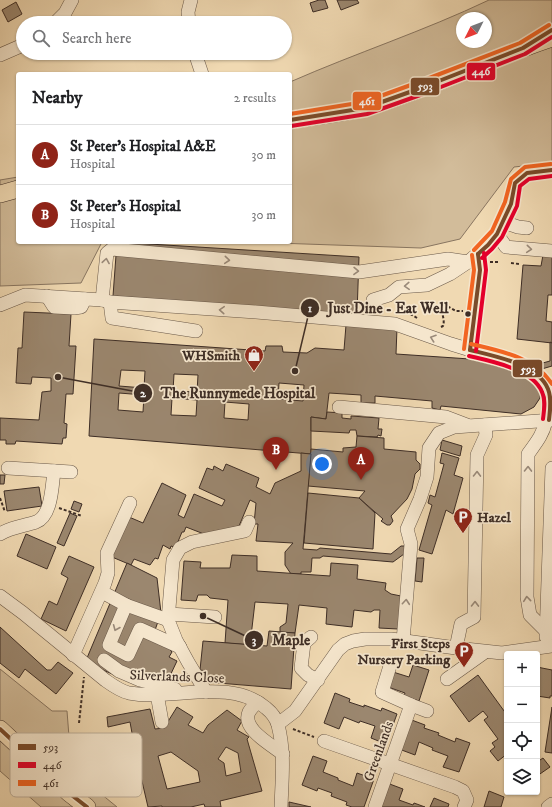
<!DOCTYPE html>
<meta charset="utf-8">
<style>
body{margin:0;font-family:"IM FELL DW Pica",serif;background:#f6f6f6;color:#202124}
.controls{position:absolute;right:12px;bottom:12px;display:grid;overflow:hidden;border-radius:4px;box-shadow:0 1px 3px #0004}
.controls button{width:36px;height:36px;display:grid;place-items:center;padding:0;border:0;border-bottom:1px solid #e0e0e0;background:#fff;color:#202124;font:20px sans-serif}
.compass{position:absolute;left:456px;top:12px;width:36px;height:36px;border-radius:50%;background:#fff;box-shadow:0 1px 3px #0004;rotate:228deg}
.you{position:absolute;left:322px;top:464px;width:14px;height:14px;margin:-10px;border:3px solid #fff;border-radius:50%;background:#1a73e8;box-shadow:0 0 0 6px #1a73e833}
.badge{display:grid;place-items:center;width:26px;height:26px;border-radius:50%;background:#8f2418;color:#fff;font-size:13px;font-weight:700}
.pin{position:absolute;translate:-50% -33px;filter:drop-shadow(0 1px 2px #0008)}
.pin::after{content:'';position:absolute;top:21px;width:14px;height:12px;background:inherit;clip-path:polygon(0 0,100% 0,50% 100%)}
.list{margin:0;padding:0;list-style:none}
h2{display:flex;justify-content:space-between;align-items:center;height:52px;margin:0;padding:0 16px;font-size:17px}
h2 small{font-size:13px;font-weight:400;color:#757577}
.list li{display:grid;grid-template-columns:26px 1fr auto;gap:12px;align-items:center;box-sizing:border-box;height:60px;padding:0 16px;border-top:1px solid #e0e0e0}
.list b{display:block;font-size:15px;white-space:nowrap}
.list p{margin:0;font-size:13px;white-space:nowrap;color:#757577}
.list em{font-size:13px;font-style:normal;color:#757577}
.icon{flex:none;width:22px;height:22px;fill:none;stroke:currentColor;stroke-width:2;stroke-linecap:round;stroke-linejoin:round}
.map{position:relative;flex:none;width:552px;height:807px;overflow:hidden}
.search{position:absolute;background:#fff;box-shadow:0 1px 3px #0004;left:16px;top:16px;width:276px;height:44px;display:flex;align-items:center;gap:10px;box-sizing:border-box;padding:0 14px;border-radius:22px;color:#757577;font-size:15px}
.panel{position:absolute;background:#fff;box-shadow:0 1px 3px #0004;left:16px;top:72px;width:276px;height:172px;border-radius:4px}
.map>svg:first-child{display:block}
</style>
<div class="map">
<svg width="552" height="807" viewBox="0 0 552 807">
<rect width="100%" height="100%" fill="#f0d9b2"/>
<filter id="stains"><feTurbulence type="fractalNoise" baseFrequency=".005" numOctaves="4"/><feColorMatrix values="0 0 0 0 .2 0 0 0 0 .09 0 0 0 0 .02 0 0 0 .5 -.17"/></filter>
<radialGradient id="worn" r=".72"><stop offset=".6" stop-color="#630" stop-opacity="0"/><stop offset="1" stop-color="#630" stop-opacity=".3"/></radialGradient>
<g fill="#d2bc9a" stroke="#887560" fill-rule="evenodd">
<path d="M489,0H552V163L514,167L460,239L421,248L247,242H290V82C356,53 424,31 489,0ZM462,18H486V42H462Z"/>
<polygon points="18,177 18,242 102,242 81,283 0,286 0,180"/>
<polygon points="0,669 52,711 67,711 71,762 78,775 117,807 41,807 0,771"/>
</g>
<g fill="#9b876f" stroke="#3e2e26" fill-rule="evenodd">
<polygon points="319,0 325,0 328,8 313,12 310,3"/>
<polygon points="337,0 357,0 359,3 341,10"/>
<polygon points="16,2 22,14 8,22 2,10"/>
<polygon points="117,242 359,257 357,314 113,296"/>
<polygon points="543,255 552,256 552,295 548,295 546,321 552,322 552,343 517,339 523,265 541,266"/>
<polygon points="24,312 71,314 69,346 76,346 73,394 66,394 64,423 67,424 66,438 63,438 62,444 16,441 15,444 6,444 6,440 0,440 0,418 39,420 42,392 51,391 51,378 32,377 31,384 16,383 18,348 22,348"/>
<path d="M346,325L397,328L396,354L470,359L483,362L514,371L550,361V342L552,343V366L521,375L540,387L541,392L540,398L534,407L521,414L441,406L440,410L432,408V401L375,396V403H361V395L329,393L326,419L311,417V454L89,436L94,339L265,351L266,346H282L283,352L307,353L315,348L344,350ZM121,370L145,371L144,388L119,386ZM174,374L198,375L197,392L173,391ZM279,383L304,385L303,401L278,399ZM119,393L144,395L143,412L118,410ZM172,398L197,400L196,416L171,415ZM225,402L249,404L248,420L224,418Z"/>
<polygon points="327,412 342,413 342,418 351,419 351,416 379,418 378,429 382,429 381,436 378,435 377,437 357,436 356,430 350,430 349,433 311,431 311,417 326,419"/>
<polygon points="357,436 384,438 384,449 416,452 416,460 420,464 420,469 415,474 412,489 407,499 391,516 393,521 390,525 387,525 381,521 383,519 359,498 365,491 308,486 311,449 343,452 343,448 356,447"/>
<polygon points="442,440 462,446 460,456 440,450"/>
<polygon points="301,453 311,454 303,549 317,550 320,548 391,554 401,546 406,546 404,554 393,562 323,556 320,558 312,558 311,572 301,572 301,574 291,574 285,565 285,552 293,543 256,541 258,524 254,524 256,503 250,500 239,526 204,534 186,527 184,532 182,532 177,544 174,547 171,546 170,549 163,545 158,559 155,558 150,565 134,559 131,565 112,557 129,517 143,523 162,483 186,495 178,515 184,518 194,494 222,506 225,500 199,488 207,468 213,470 214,466 223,471 226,464 259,478 256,487 270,494 275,483 301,471"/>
<polygon points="442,453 459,458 454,475 463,478 453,514 446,510 432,554 419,550 432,505 428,503 430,495 435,497 444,464 440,463"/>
<polygon points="0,475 5,475 4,484 0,484"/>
<polygon points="39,487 42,506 7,511 4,491"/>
<polygon points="308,493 359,498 375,513 373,549 304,543"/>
<polygon points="74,501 82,504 79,512 71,509"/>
<polygon points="70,513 77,516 64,546 57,543"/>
<polygon points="26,534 56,547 47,569 17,556"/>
<polygon points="232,555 257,556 257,571 330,576 331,563 358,565 357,579 386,583 385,590 391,594 401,596 398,629 379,628 380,610 374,610 371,612 354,610 352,627 326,624 327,608 299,605 295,633 280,632 280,627 286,623 288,604 255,602 250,645 225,643 228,600 210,598 207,595 198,595 196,601 181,600 184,561 201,562 200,568 230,568"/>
<polygon points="69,556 94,567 66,631 41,619 49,601 57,605 68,578 61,574"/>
<polygon points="417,558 424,558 422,582 415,581"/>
<polygon points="127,563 157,578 161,613 154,633 172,652 169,657 177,661 168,680 165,680 163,685 147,689 103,670 87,658"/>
<polygon points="0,627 47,670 51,670 58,662 73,673 56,694 25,669 19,678 0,663"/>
<polygon points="269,631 295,633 291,689 206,682 207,671 200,670 203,641 267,646"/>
<polygon points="413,665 429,670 419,701 404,696 405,693 388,687 393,672 409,677"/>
<polygon points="537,667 552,670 552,696 550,696 550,698 537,696"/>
<polygon points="478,675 507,715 507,754 498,761 490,751 495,747 492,743 498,739 484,720 488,717 483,711 469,722 450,696"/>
<polygon points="335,693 350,699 349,702 364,707 364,705 381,711 382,708 397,714 386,744 371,738 375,726 360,721 359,723 344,717 339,729 324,723"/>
<path d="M177,707L193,717L188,725L203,733L208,725L227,710L242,721L237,730L249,737L247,739L262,791L220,801L221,807H205L204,804L191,807H162V806L148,807L138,764L92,772L86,740L93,738L95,748L128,741L129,745L134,744L130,722L108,727L107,717L150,709L155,729L164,728ZM226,747L238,753L241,772L226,776L224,763L218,759ZM171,752L198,771L200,782L167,789L158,756Z"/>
<polygon points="552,707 552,753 545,752"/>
<polygon points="409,719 425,725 424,728 439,733 438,735 455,742 456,738 470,743 459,772 443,767 448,756 432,750 433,748 419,742 415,755 399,749"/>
<polygon points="313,756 327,761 323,772 338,778 338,780 353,786 357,773 374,779 364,807 352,807 346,805 347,802 331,796 332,793 318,788 317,791 302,785"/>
<polygon points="543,758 550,767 537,776 537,762"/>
<polygon points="387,783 403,789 399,800 413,805 414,803 425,807 379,807"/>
<polygon points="489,791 504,797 501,807 484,807"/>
<polygon points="434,798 449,804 448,807 430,807"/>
<polygon points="289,802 311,807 289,807"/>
</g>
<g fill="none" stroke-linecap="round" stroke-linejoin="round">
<g stroke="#6a5949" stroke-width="14">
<g id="minor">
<polyline points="55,23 65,13 72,0"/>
<polyline points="189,23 188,12 191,0"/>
<polyline points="195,53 202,74"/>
<polyline points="0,55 23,45"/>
<polyline points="503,222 518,227 527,228"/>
<polyline points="497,234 506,247 552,251"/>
<polyline points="47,296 54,307 74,308 81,307 85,299"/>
<polyline points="102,300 107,253 112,249 359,272 448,259 468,262"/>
<polyline points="373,300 389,295 399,287 427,285 450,274 468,262 488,245 497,234 511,204 515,183 527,173 552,170"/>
<polyline points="110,302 112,318 196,331"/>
<polyline points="0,305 25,295 102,300 110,302 256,312 395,324 451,344 516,364 535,373 547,386 551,403 549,420"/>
<polyline points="470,350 480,270 478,254"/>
<polyline points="339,407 446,417 467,425"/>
<polyline points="8,468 71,472"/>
<path d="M0,534C11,527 24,526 36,522C52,516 52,485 54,471"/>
<polyline points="102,592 126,605 109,645 128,655 140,629 180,647"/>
<path d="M0,596L23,613L105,680C112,685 120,691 129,693C171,701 230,677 266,708C271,712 276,718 278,725C285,752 282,779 281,807"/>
<polyline points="126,605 168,620"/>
<polyline points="169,614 215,617"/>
<path d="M546,631L530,615L527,597L528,454C536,443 544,433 546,420"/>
<polyline points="311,637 304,643 301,668 308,675 318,680"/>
<polyline points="546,637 552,468"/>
<polyline points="403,641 411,544 407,529 420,499 427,477 429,448 439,433 454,427 552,420"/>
<polyline points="456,648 461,624 474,617 477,455 486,435 485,425"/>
<polyline points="73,655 105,583 108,573 107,553 130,503"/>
<polyline points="104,660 119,671 140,680 175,689"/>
<polyline points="390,666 382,692 411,705 427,711"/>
<polyline points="447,679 485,652"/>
<polyline points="206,692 188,662 176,640 168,620 173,560 180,548 192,542 245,531 249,522"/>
<polyline points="157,694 162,722"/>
<path d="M257,702C255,705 251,708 249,712C241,729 272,745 283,754"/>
<polyline points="278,724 295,711 338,650 345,644 353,641 365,639 391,639 456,648 502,653 552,646"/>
<polyline points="324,741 455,787 463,791 467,800 464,807"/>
<polyline points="375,807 411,705"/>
<polyline points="548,807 552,804"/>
</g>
</g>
<g stroke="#3e2e26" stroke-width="18">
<g id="major">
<path d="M290,120C315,116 341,114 366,107C429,89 489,59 552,38"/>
<polyline points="0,194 18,189"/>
<polyline points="0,729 69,793 87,807"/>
</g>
</g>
<g stroke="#3e2e26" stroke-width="2" stroke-dasharray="3 2" stroke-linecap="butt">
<polyline points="490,262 499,262"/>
<polyline points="511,263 519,264"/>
<polyline points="404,310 404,307 401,305 399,307 400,311 404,310 417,318"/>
<path d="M441,327L443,326C446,318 438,311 447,306L456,311H463"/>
<polyline points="0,498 5,512"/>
<polyline points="59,508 82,516"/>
<polyline points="79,723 84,677"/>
<polyline points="293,729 314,737"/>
</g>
<use href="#minor" stroke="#f5e6cd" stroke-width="13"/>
<use href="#major" stroke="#f0d9b2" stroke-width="17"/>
<g stroke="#f5e6cd" stroke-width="7">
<g id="bus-1">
<polyline points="290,120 365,108 421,88 523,48 552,30"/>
<polyline points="478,254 488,245 497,234 511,204 515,183 527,173 552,170"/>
<path d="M470,350C494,356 538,364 548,389C552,399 550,410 549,420"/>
<polyline points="470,350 480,270 478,254"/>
<polyline points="0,729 69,793 87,807"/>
</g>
</g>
<g stroke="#f5e6cd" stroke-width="7">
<g id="bus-2">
<polyline points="291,126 367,114 423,94 525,54 552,37"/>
<polyline points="482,258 492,249 502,237 517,206 520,186 529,179 552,176"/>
<polyline points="476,351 486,270 484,253"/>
<path d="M469,356C490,361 533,369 542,392C546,400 544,410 543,419"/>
</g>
</g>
<g stroke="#f5e6cd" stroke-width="7">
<g id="bus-3">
<polyline points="290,114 364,102 419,82 520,43 549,25"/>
<polyline points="474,250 492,231 505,202 511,179 525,167 551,164"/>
<path d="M471,344C500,351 535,357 552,384"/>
<polyline points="464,349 474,270 472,255"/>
</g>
</g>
<use href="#bus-1" stroke="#7a4b2a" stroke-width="4"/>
<use href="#bus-2" stroke="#e4002b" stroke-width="4"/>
<use href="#bus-3" stroke="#f26522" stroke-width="4"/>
</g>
<defs><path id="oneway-chevron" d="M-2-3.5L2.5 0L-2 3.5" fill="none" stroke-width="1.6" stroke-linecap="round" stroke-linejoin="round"/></defs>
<g stroke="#9a8a7a">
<use href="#oneway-chevron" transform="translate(529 249) rotate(5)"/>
<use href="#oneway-chevron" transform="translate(227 260) rotate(5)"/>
<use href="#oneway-chevron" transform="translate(106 261) rotate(-81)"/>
<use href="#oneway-chevron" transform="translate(356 271) rotate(1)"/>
<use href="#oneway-chevron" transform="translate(407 286) rotate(177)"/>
<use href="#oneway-chevron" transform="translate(222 310) rotate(-176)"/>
<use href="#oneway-chevron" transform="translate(433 338) rotate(-161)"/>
<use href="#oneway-chevron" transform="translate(528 469) rotate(-89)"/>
<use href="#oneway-chevron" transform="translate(477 474) rotate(-89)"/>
<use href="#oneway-chevron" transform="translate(527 599) rotate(-96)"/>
<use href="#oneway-chevron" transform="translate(406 602) rotate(-85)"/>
<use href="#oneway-chevron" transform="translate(475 604) rotate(-89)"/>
<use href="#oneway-chevron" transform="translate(116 628) rotate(113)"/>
</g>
<defs>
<g id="shop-pin" transform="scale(1)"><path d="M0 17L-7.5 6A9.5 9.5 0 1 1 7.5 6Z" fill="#8f2418" stroke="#f5e6cd"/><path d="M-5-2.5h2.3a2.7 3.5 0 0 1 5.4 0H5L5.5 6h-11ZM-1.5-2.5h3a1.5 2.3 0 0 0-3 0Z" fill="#fff"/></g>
<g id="parking-pin" transform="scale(1)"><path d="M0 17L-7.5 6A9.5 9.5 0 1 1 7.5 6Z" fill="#8f2418" stroke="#f5e6cd"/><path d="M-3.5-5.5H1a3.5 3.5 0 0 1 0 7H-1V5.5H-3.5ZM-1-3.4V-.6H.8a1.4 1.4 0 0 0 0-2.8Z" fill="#fff"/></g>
</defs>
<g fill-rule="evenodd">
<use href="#shop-pin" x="254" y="355"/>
<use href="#parking-pin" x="463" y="517"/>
<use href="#parking-pin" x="464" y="651"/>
</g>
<circle fill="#3e2e26" stroke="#f5e6cd" stroke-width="1.5" cx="468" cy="314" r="3.5"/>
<g text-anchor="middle" stroke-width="3.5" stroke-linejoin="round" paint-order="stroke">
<g font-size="14" font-weight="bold" fill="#3e2e26" stroke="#f5e6cd" text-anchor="end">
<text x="240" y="360">WHSmith</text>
<text x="477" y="522" text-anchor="start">Hazel</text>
<text x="450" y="648">First Steps<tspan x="450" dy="16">Nursery Parking</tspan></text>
</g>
<g font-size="14" fill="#3e2e26" stroke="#f5e6cd">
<text transform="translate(177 676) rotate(2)" y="5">Silverlands Close</text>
<text transform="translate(378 751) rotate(-70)" y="5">Greenlands</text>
</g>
</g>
<rect x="10" y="733" width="132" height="64" rx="6" fill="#f5e6cd" stroke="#beaf9b" stroke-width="1"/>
<rect x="18" y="744" width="18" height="6" fill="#7a4b2a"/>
<rect x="18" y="762" width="18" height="6" fill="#e4002b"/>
<rect x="18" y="780" width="18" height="6" fill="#f26522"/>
<g font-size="11" fill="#3e2e26">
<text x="43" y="751">593</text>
<text x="43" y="769">446</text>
<text x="43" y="787">461</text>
</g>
<path fill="none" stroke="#3e2e26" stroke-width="1.5" d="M295 371L310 308M58 377L143 393M203 616L254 640"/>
<g fill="#3e2e26" stroke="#f5e6cd" stroke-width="1.5">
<circle cx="295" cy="371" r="4"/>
<circle cx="58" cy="377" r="4"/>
<circle cx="203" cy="616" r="4"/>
<circle cx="310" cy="308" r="10"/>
<circle cx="143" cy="393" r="10"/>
<circle cx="254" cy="640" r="10"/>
</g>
<g font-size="12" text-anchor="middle" font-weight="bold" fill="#fff">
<text x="310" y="312">1</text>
<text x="143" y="397">2</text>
<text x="254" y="644">3</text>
</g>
<g font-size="15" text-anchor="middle" font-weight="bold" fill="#3e2e26" stroke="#f5e6cd" stroke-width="3.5" stroke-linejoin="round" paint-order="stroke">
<text x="388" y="313">Just Dine - Eat Well</text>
<text x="238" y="398">The Runnymede Hospital</text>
<text x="291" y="645">Maple</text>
</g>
<g stroke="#f5e6cd" stroke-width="1.5">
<rect x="466" y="62" width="30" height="19" rx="4" fill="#e4002b"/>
<rect x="410" y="77" width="30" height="19" rx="4" fill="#7a4b2a"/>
<rect x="352" y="91" width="30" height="20" rx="4" fill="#f26522"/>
<rect x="512" y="359" width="31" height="19" rx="4" fill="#7a4b2a"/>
</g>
<g font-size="11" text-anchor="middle" font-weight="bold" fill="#fff">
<text x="481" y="75">446</text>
<text x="425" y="90">593</text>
<text x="367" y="105">461</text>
<text x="528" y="373">593</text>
</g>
<rect width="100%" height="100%" filter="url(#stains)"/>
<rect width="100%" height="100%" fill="url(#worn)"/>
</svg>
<div class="controls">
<button>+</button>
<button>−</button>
<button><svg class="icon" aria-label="locate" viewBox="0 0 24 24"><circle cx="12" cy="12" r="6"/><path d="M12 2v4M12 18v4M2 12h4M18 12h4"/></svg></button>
<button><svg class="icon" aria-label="layers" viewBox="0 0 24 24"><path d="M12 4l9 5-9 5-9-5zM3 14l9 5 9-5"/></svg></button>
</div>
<svg class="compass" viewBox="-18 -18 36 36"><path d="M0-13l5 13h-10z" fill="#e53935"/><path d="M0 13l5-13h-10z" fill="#757577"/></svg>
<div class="you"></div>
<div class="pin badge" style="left:361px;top:480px">A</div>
<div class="pin badge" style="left:276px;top:470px">B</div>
<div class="search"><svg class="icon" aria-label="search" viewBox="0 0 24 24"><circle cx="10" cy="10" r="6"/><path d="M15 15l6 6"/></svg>Search here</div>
<section class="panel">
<h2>Nearby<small>2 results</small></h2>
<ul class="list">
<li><span class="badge">A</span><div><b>St Peter's Hospital A&amp;E</b><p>Hospital</p></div><em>30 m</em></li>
<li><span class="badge">B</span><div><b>St Peter's Hospital</b><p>Hospital</p></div><em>30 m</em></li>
</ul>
</section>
</div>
